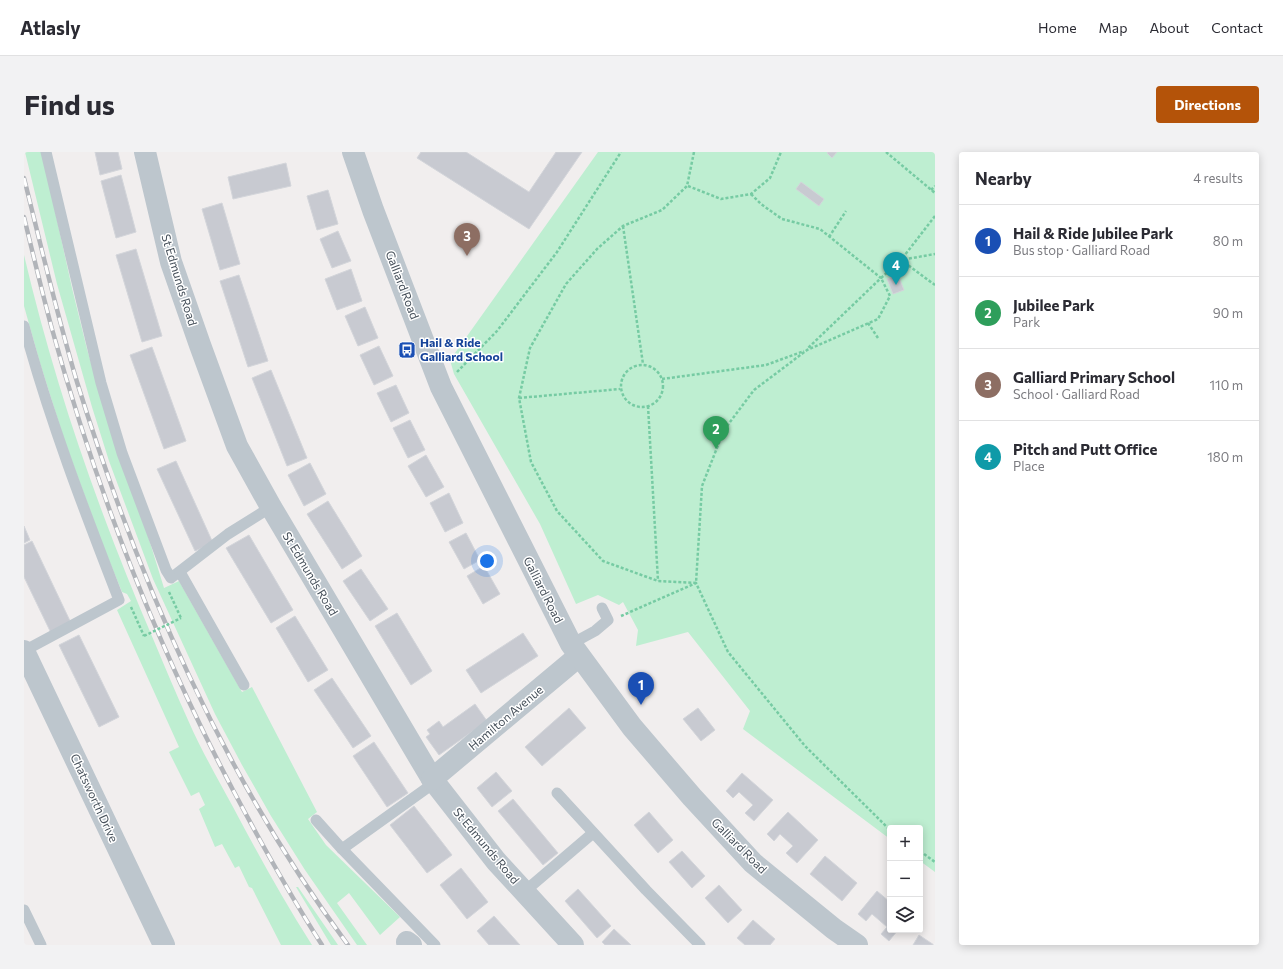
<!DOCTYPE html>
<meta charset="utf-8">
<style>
body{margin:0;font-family:Commissioner,sans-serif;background:#f2f2f3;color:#2b2b33}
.controls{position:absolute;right:12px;bottom:12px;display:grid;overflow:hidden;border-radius:4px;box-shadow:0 2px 10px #0003}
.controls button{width:36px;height:36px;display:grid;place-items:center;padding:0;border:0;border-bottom:1px solid #e1e1e2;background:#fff;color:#2b2b33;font:20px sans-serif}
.you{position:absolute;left:463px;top:409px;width:14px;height:14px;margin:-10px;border:3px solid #fff;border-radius:50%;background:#1a73e8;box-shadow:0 0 0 6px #1a73e833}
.badge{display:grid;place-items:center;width:26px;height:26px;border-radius:50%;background:#b45309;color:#fff;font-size:13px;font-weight:700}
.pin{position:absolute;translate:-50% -33px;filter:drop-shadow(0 1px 2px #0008)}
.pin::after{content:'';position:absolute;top:21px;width:14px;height:12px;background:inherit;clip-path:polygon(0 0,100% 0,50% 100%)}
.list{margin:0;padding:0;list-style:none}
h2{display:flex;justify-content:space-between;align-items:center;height:52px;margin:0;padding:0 16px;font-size:17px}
h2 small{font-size:13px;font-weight:400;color:#7c7c81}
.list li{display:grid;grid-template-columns:26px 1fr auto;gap:12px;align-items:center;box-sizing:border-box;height:72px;padding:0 16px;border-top:1px solid #e1e1e2}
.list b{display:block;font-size:15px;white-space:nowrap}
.list p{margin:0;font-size:13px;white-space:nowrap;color:#7c7c81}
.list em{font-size:13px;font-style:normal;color:#7c7c81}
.icon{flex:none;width:22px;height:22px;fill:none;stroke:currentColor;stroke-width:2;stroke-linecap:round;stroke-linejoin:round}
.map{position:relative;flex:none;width:911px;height:793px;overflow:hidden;border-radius:4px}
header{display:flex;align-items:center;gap:24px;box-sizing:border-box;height:56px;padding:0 20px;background:#fff;border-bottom:1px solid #e1e1e2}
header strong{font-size:19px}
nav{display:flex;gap:22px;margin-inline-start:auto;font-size:14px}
.intro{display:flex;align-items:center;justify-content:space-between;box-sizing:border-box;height:96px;padding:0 24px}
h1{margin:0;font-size:28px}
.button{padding:10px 18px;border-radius:4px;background:#b45309;color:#fff;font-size:14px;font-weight:700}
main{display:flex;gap:24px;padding:0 24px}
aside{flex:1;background:#fff;border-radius:4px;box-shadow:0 2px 10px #0003}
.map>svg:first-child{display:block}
</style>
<header>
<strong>Atlasly</strong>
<nav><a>Home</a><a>Map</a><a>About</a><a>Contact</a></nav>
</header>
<div class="intro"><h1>Find us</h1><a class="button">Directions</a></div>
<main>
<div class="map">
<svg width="911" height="793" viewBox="0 0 911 793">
<rect width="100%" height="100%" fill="#f1eeee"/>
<g fill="#beeed1">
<polygon points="1,0 18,0 48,136 63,197 85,273 124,384 140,436 155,429 218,540 228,535 293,660 284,667 302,693 376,765 356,783 325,741 313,751 343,793 333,793 281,718 247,664 218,613 191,562 129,427 85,309 68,255 33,132"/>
<polygon points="574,0 911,0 911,720 896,709 896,676 866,676 866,687 719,577 726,559 664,480 612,494 614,478 599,450 595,453 574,443 552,452 516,372 430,222 426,208"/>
<path d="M0,103C31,235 76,364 130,489C141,515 152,542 164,568C177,598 194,627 209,655C234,702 259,748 288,793H257L228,736L225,735L215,714L211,716L198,692L191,695L175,657L181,653L175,640L167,644L145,600L155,595L93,458L107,449L103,442L98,440L78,391L41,290L16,211L0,154Z"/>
<polygon points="272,735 274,735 314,793 307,793"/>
</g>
<g fill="#c8cad1" stroke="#d3d5da">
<polygon points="71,0 94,0 98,17 76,23"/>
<polygon points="397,0 442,0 505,40 532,0 558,0 505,77 393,6"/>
<polygon points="804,0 813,0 808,6 803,1"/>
<polygon points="262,11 267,34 209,47 204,25"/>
<polygon points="97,23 112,80 92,86 77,29"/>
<polygon points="777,30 800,47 795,54 772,37"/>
<polygon points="304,38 314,72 293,78 283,44"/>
<polygon points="198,51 216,112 196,118 178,57"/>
<polygon points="314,79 327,109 308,116 296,87"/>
<polygon points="112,97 138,184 118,190 92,103"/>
<polygon points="327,117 338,149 313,158 301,127"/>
<polygon points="215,123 244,209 224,215 196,129"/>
<polygon points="874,123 880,138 869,142 863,127"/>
<polygon points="341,155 354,186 334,194 321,164"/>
<polygon points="355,194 369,224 350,233 336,203"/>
<polygon points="128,195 162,289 140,297 106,203"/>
<polygon points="247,218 283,306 263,314 228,226"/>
<polygon points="372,233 385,261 367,270 353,241"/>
<polygon points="386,268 401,298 384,306 369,276"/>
<polygon points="402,303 420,335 402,345 384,314"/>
<polygon points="152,309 189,391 171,399 133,317"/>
<polygon points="286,311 302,342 280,354 264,323"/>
<polygon points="425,341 439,371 421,380 406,351"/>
<polygon points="304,349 338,404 318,417 283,362"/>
<polygon points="0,374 6,388 0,391"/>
<polygon points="442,381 456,408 440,417 425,390"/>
<polygon points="225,383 269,458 247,471 202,396"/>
<polygon points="8,389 47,471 27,481 0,425 0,393"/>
<polygon points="460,414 476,442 459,452 443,424"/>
<polygon points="337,417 364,457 346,469 319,429"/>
<polygon points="373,461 408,519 387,533 351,474"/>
<polygon points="271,464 304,518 284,530 252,476"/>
<polygon points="499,481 514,504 457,541 442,518"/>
<polygon points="55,483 95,565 75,575 35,493"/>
<polygon points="308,526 347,584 329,596 290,538"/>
<polygon points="451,552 463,569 415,603 402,585 406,582 403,578 415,569 419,575"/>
<polygon points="545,556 562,576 518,614 501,595"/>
<polygon points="674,556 691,578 677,589 659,567"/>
<polygon points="350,590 384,641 363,655 329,604"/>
<polygon points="472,620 488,639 468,655 453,636"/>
<polygon points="718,621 749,648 730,669 721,661 729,653 715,640 709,646 702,639"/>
<polygon points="489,647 534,701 519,713 474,659"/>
<polygon points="390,654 428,703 403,721 366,673"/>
<polygon points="625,660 649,688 634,701 610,673"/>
<polygon points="764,660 794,688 773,711 762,701 769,694 756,682 750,689 743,682"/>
<polygon points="658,699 681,724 668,736 645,710"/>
<polygon points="801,704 833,731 818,749 786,722"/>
<polygon points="437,716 464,750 443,767 416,733"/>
<polygon points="695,733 718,758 704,771 681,746"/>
<polygon points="554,737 587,774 573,786 541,749"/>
<polygon points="853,739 866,750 866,778 874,778 865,789 857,782 863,775 848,762 842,769 834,762"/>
<polygon points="470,764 496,793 465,793 453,779"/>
<polygon points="729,768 751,787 746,793 721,793 713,786"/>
<polygon points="590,777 607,793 581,793 578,790"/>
<polygon points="895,783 910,793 889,793"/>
</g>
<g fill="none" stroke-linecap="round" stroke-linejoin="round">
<g stroke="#76cba3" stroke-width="2.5" stroke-dasharray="3 2" stroke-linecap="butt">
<polyline points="670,0 663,34 638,58 599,74 573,97 542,132 506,196 495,246 507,310 533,359 579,409 634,429 672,431 678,334 700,278 730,238 783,198 854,167 866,144 857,126 877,108 911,102"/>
<polyline points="862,0 911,41"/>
<polyline points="664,34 697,47 727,42 746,26 757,0"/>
<polyline points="907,38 911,34"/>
<polyline points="727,42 737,52 758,67 796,77 857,126 784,196"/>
<polyline points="911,64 877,108 911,133"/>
<polyline points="599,74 619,212"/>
<polyline points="805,85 822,59"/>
<polyline points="844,171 854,186"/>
<circle cx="618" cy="234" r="21"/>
<polyline points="433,220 473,179 533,100 597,0"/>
<polyline points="638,227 742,213 780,199"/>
<polyline points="495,246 596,237"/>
<polyline points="624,254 634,429"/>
<polyline points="145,440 157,466"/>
<polyline points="107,455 120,484"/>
<polyline points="597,464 672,431 704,500 781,594 866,678"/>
<polyline points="896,699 911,710"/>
</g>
<g stroke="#bdc6cd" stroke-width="11">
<polyline points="22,0 77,231 98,301 142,418 147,426 204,382 247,355"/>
<path d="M0,174C25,267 60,358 95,448L0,499"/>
<polyline points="156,420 220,533"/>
<polyline points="547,492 571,479 584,468 578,456"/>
<polyline points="533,641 622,738 676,793"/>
<polyline points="292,668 318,697 411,793"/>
<polyline points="318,697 410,631"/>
<polyline points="500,740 569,681"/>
<polyline points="0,758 17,793"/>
</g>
<g stroke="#bdc6cd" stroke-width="22">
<polyline points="121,0 147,110 176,193 213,294 247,355 408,627 472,709 549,793"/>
<polyline points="0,499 140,793"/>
<polyline points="408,627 555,504"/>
<polyline points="383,790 387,793"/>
</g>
<polyline stroke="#bdc6cd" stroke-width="22" points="329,0 349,58 417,235 547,492 608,575 668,645 729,711 810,777 833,793"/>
<g stroke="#b1b4b9" stroke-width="4.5">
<g id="rail">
<path d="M0,26C17,94 33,163 53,230C115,430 199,624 324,793"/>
<path d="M0,65C9,102 18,140 28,177C72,336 132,492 209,638C237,691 266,743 298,793"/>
</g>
</g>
<use href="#rail" stroke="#fff" stroke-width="3" stroke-dasharray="9" stroke-linecap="butt"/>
<polyline stroke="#76cba3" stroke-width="2.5" stroke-dasharray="3 2" stroke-linecap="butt" points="120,484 157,466"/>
</g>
<defs>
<g id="bus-square" transform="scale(0.9)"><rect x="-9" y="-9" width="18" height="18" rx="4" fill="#1a4fb4" stroke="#fff"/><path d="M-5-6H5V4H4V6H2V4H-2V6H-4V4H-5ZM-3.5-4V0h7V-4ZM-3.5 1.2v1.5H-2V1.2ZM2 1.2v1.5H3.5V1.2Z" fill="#fff"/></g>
</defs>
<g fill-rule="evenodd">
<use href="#bus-square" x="383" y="198"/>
</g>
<g text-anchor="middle" stroke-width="3" stroke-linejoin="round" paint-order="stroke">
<g font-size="12" fill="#47515b" stroke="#fff">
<text transform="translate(155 128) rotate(73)" y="4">St Edmunds Road</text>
<text transform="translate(378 133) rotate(69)" y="4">Galliard Road</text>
<text transform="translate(286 422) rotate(59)" y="4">St Edmunds Road</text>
<text transform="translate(519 438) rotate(63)" y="4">Galliard Road</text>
<text transform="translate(482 566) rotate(-40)" y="4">Hamilton Avenue</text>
<text transform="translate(70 646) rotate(65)" y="4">Chatsworth Drive</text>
<text transform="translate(462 694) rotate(50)" y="4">St Edmunds Road</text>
<text transform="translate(715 694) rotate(45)" y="4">Galliard Road</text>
</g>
<g font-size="12" font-weight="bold" fill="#164399" stroke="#fff" text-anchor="start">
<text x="396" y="195">Hail &amp; Ride<tspan x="396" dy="14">Galliard School</tspan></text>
</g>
</g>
</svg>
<div class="controls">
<button>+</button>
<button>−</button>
<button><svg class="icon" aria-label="layers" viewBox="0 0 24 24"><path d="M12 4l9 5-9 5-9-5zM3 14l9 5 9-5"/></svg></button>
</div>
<div class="you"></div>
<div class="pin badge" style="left:617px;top:553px;background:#1a4fb4">1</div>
<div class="pin badge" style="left:692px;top:297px;background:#2e9e5b">2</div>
<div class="pin badge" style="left:443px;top:104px;background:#8d6e63">3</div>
<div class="pin badge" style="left:872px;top:133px;background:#0f9aa8">4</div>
</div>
<aside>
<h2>Nearby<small>4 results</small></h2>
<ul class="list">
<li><span class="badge" style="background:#1a4fb4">1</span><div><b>Hail &amp; Ride Jubilee Park</b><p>Bus stop · Galliard Road</p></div><em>80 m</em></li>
<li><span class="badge" style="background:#2e9e5b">2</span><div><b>Jubilee Park</b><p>Park</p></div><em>90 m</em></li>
<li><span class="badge" style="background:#8d6e63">3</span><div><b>Galliard Primary School</b><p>School · Galliard Road</p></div><em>110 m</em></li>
<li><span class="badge" style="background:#0f9aa8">4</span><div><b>Pitch and Putt Office</b><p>Place</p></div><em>180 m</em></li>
</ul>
</aside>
</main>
